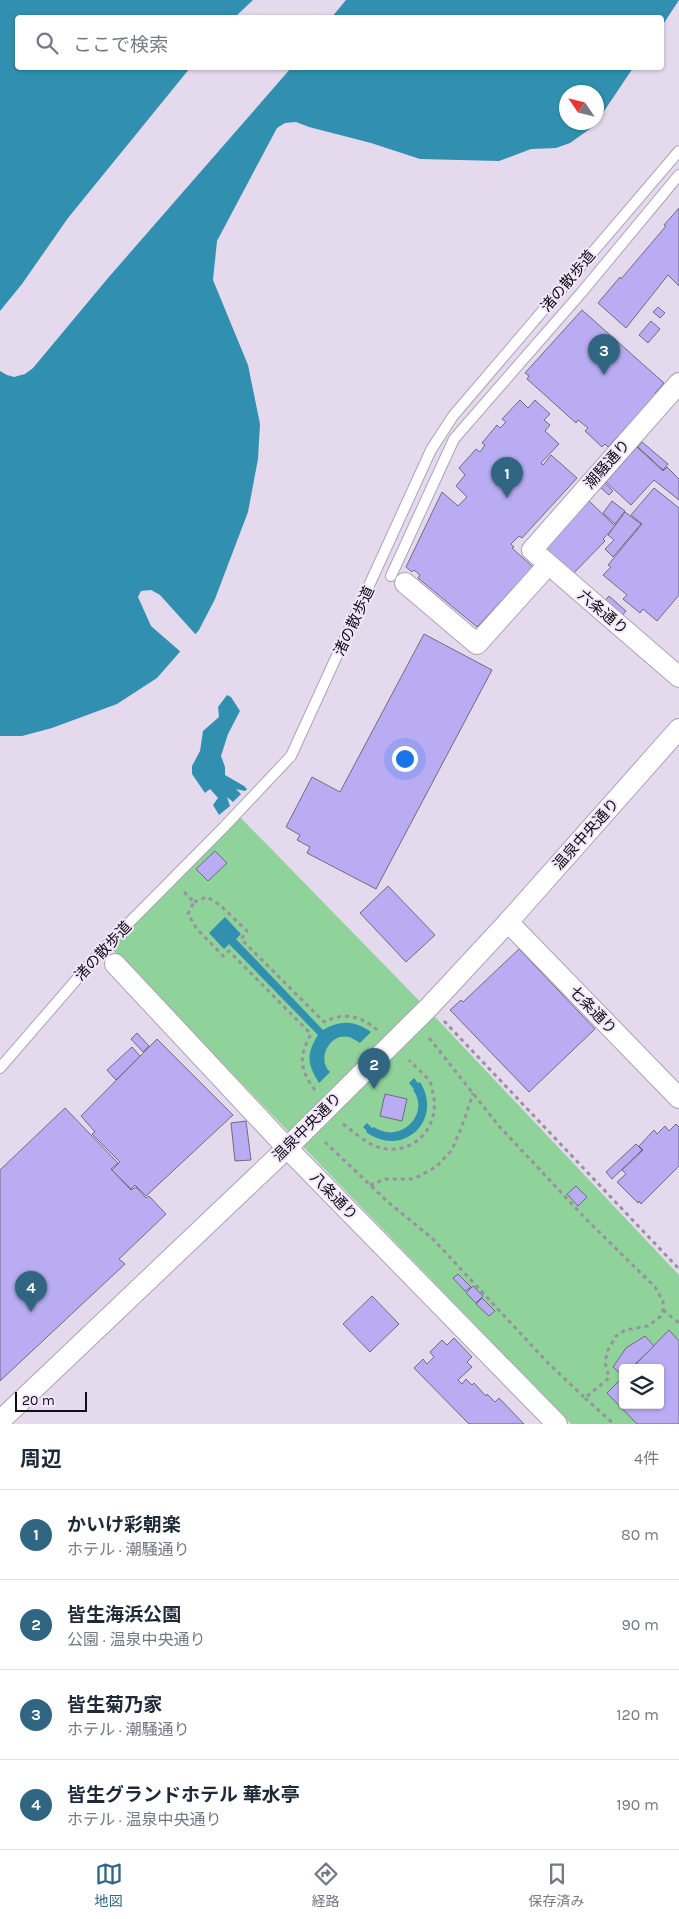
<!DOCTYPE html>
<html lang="ja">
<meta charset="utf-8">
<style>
body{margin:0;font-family:Karla,"Noto Sans JP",sans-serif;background:#f2f2f3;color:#1f2937}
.controls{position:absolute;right:15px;bottom:15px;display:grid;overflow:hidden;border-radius:5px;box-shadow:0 1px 4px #0004}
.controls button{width:45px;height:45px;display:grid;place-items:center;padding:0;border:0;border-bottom:1px solid #e0e1e3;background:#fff;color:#1f2937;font:25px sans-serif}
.compass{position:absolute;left:559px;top:85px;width:45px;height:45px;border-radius:50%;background:#fff;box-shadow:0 1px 4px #0004;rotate:305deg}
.scale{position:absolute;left:15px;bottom:12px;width:72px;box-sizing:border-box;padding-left:5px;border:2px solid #120e15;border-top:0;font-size:14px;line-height:18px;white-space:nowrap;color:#120e15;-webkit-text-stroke:4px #f2e7fa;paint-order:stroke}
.you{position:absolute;left:404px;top:758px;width:18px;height:18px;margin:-12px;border:4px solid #fff;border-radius:50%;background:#1a73e8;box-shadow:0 0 0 8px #1a73e833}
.badge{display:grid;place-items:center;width:32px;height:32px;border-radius:50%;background:#316682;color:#fff;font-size:16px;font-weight:700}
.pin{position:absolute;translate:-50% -41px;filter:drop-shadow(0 1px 2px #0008)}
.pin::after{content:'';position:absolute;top:26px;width:18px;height:15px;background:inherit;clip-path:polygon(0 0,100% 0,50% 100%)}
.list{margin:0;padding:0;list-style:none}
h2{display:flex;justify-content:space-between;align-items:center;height:65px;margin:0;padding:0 20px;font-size:21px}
h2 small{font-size:16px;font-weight:400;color:#747a83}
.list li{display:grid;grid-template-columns:32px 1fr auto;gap:15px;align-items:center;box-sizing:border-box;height:90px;padding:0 20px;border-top:1px solid #e0e1e3}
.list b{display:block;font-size:19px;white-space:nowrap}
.list p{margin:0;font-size:16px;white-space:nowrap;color:#747a83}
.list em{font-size:16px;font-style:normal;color:#747a83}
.icon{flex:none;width:28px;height:28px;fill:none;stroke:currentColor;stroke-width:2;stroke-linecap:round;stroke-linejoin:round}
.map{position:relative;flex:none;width:679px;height:1424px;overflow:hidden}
.search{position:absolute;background:#fff;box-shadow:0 1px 4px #0004;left:15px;right:15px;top:15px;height:55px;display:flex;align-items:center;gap:12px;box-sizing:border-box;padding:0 18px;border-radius:5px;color:#747a83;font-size:19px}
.sheet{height:425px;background:#fff}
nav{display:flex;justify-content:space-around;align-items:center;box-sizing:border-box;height:70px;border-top:1px solid #e0e1e3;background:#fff;font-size:14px;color:#747a83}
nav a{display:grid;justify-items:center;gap:2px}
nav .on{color:#316682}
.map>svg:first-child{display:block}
</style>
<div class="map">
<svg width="679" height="1424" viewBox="0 0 679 1424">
<rect width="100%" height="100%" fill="#e5daed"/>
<path fill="#90d39a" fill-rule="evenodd" d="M240,817L439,1021L679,1275V1424H571L111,948ZM623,1368H660V1405H623Z"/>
<g fill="#3190b0" fill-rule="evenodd">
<polygon points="0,0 253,0 235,17 18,18 18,68 193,68 69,218 23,285 0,313"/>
<polygon points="346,0 679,0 662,26 662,18 331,18"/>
<path d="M288,68H633L594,126L570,143L556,148L531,149L499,161L420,159L371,143L309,127L296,122L285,123L277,128L217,241L213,280L248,365L260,424L258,459L248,512L215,599L199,630L157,678L117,704L52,728L22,736H0V369L7,374L24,372ZM566,92H596V122H566Z"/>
<polygon points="227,695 231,697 240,711 228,734 221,756 225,767 225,775 244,786 247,789 245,791 236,789 241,794 233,802 227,797 230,806 219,815 213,805 218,798 210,789 205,793 192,774 192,766 200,751 203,731 219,717 218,707"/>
<path d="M225,917L241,934L236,939L323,1030C340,1020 354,1020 371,1032L360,1043C357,1041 352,1038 349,1037C330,1032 316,1059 330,1072L319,1083C307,1064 306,1054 318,1035L229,944L224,949L209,933Z"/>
<path d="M414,1078L418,1083L420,1082C444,1120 403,1159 366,1132L367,1131L363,1127L367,1123L372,1128L374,1127C400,1145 431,1114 413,1090L414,1089L409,1083Z"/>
</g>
<g fill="#e5daed">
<polygon points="190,68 195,68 71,220 25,287 0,315 0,311 22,284 68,218"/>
<polygon points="285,68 291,68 108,278 33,368 25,374 14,377 7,375 0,371 0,366 8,372 13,372 23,370 30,364 105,275"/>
<polygon points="151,590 160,595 197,636 182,653 151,626 138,597 141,591"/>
</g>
<g fill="#b9acf2" stroke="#6f6c7e">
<polygon points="679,208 679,286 668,275 626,328 598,303 620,277 621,279 666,226 664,225"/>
<polygon points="658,307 665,313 660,318 653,312"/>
<polygon points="582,310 664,383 655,393 657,394 608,447 605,444 602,447 585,431 588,428 578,420 576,423 527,379 529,376 525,373"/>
<polygon points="651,321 660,329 648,343 639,335"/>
<polygon points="520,400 528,408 535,400 550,414 544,420 550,425 545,431 559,444 541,463 543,465 551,455 577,478 522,538 519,536 511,544 514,547 512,548 533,567 477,627 418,578 420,575 414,570 412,572 406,567 442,492 458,506 467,497 456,486 465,475 459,468 476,449 480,452 485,445 482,443 497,425 500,428 506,422 502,419"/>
<polygon points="642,442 668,464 663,470 638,447"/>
<polygon points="637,447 663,471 667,467 679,479 679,500 654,480 631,505 606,482"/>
<polygon points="605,483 613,491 609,495 601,488"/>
<polygon points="654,488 679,508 679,595 657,621 643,609 640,613 623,599 627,595 603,575 611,567 608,565 642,524 631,515"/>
<polygon points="587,499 615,526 603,539 605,541 570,577 541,550"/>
<polygon points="612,501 625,511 615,524 603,513"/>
<polygon points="625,512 641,524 613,557 605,549 614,540 608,535"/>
<polygon points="609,596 626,611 619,619 602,604"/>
<polygon points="424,634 492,670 376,889 307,853 310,847 297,840 300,835 286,827 312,777 340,792"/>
<polygon points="215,851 227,863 208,881 196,869"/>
<polygon points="388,886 435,935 406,962 360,913"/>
<polygon points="519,949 595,1029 529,1092 450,1010 461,1000 463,1002"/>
<polygon points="137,1033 149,1046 143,1052 131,1039"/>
<polygon points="157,1039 233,1115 146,1196 135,1185 131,1189 112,1170 120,1162 92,1134 95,1132 81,1116"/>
<polygon points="132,1047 140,1056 116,1080 107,1070"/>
<polygon points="385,1094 407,1099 402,1121 380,1116"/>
<polygon points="65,1108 118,1163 111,1169 131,1190 136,1187 146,1198 149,1196 166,1214 119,1259 125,1264 0,1381 0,1170"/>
<polygon points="246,1121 251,1160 235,1161 231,1123"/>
<polygon points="676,1124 679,1127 679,1166 641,1204 639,1201 638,1203 617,1182 626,1174 622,1170 643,1150 639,1146 654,1130 657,1134 665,1126 669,1131"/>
<polygon points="636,1144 642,1150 612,1179 606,1172"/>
<polygon points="576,1186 587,1197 578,1206 567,1194"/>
<polygon points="458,1274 471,1287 465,1291 453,1278"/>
<polygon points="473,1286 483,1296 476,1303 466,1293"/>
<polygon points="372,1296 399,1324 370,1352 343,1324"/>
<polygon points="482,1298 495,1311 489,1316 476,1304"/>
<polygon points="669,1330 679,1341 679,1424 637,1424 607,1393 623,1377 623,1405 660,1405 660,1368 632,1368"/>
<polygon points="645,1336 654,1346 631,1368 623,1368 623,1376 613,1367 626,1348"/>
<polygon points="454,1338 472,1357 467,1362 472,1367 458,1380 462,1384 466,1379 472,1385 474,1383 486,1396 487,1394 495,1402 499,1398 524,1424 469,1424 414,1368 423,1359 427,1364 434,1357 430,1352 442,1340 447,1345"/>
</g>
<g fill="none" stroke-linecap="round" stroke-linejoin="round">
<g stroke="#aca3b4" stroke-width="12">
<g id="lane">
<polyline points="391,576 454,439 582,292 679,175"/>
<polyline points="0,1068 102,950 224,827 291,756 431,450 453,416 679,151"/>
</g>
</g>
<g stroke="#aca3b4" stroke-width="22">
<g id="street">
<polyline points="679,383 532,550 679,677"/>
<polyline points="405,583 477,644 548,565"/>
<polyline points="508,922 679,1098"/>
<polyline points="115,964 287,1148 557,1424"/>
<polyline points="0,1421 287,1148 430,1006 508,922 679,729"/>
</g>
</g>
<g stroke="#99919f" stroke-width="3" stroke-dasharray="4 4" stroke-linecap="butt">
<path d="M184,892L194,902L188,914L197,929L223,956L229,951L311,1034C298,1057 300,1070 315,1090"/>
<path d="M194,902L207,897L220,905L247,931L241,939L324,1022C344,1012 359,1015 377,1030"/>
<polyline points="444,1021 679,1269"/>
<path d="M343,1124C354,1132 368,1145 381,1148C415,1156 441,1125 433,1093C432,1090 432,1085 430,1082C425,1074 415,1067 409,1060"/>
<polyline points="325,1142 388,1202 433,1239 548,1363 585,1398 609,1378 605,1362 608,1350 616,1336 625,1330 648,1326 660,1317 663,1310 663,1301 655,1287 585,1218 498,1125 430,1039 429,1040"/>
<polyline points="370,1185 385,1179 411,1179 420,1176 437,1166 452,1150 465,1118 473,1093"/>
<polyline points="663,1310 679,1323"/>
<polyline points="585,1398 614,1424"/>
</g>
<use href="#lane" stroke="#fff" stroke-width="10"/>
<use href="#street" stroke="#fff" stroke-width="20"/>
</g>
<g text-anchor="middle" stroke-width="4" stroke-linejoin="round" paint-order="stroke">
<g font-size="15" fill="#120e15" stroke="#f2e7fa">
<text transform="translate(568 281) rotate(-50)" y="5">渚の散歩道</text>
<text transform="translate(607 464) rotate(-48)" y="5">潮騒通り</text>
<text transform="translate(603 612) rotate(40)" y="5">六条通り</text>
<text transform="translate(354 621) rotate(-65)" y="5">渚の散歩道</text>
<text transform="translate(586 834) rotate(-48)" y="5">温泉中央通り</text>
<text transform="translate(103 951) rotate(-47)" y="5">渚の散歩道</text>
<text transform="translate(593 1010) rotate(46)" y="5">七条通り</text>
<text transform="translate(307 1127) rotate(-45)" y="5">温泉中央通り</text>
<text transform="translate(334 1196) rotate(46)" y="5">八条通り</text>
</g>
</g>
</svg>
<div class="controls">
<button><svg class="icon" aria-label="layers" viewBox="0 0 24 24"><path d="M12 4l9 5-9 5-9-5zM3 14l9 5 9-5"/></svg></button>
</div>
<svg class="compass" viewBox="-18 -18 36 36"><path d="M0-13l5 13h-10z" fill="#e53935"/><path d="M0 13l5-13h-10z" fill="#747a83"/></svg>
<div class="scale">20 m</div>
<div class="you"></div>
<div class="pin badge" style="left:507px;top:498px">1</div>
<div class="pin badge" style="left:374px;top:1089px">2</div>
<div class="pin badge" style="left:604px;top:375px">3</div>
<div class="pin badge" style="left:31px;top:1312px">4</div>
<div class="search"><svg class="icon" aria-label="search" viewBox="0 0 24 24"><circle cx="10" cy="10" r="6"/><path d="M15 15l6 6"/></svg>ここで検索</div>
</div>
<section class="sheet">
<h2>周辺<small>4件</small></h2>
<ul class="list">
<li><span class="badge">1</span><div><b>かいけ彩朝楽</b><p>ホテル · 潮騒通り</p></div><em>80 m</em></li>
<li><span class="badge">2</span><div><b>皆生海浜公園</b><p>公園 · 温泉中央通り</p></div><em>90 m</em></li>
<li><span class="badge">3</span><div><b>皆生菊乃家</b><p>ホテル · 潮騒通り</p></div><em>120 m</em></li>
<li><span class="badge">4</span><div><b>皆生グランドホテル 華水亭</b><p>ホテル · 温泉中央通り</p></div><em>190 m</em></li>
</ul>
</section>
<nav>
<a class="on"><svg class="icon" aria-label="map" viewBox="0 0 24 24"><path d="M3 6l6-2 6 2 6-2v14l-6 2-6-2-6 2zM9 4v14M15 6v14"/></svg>地図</a>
<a><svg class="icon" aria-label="directions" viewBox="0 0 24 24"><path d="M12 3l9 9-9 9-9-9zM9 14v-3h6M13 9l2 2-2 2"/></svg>経路</a>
<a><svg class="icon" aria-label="saved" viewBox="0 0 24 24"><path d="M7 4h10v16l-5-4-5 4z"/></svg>保存済み</a>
</nav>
